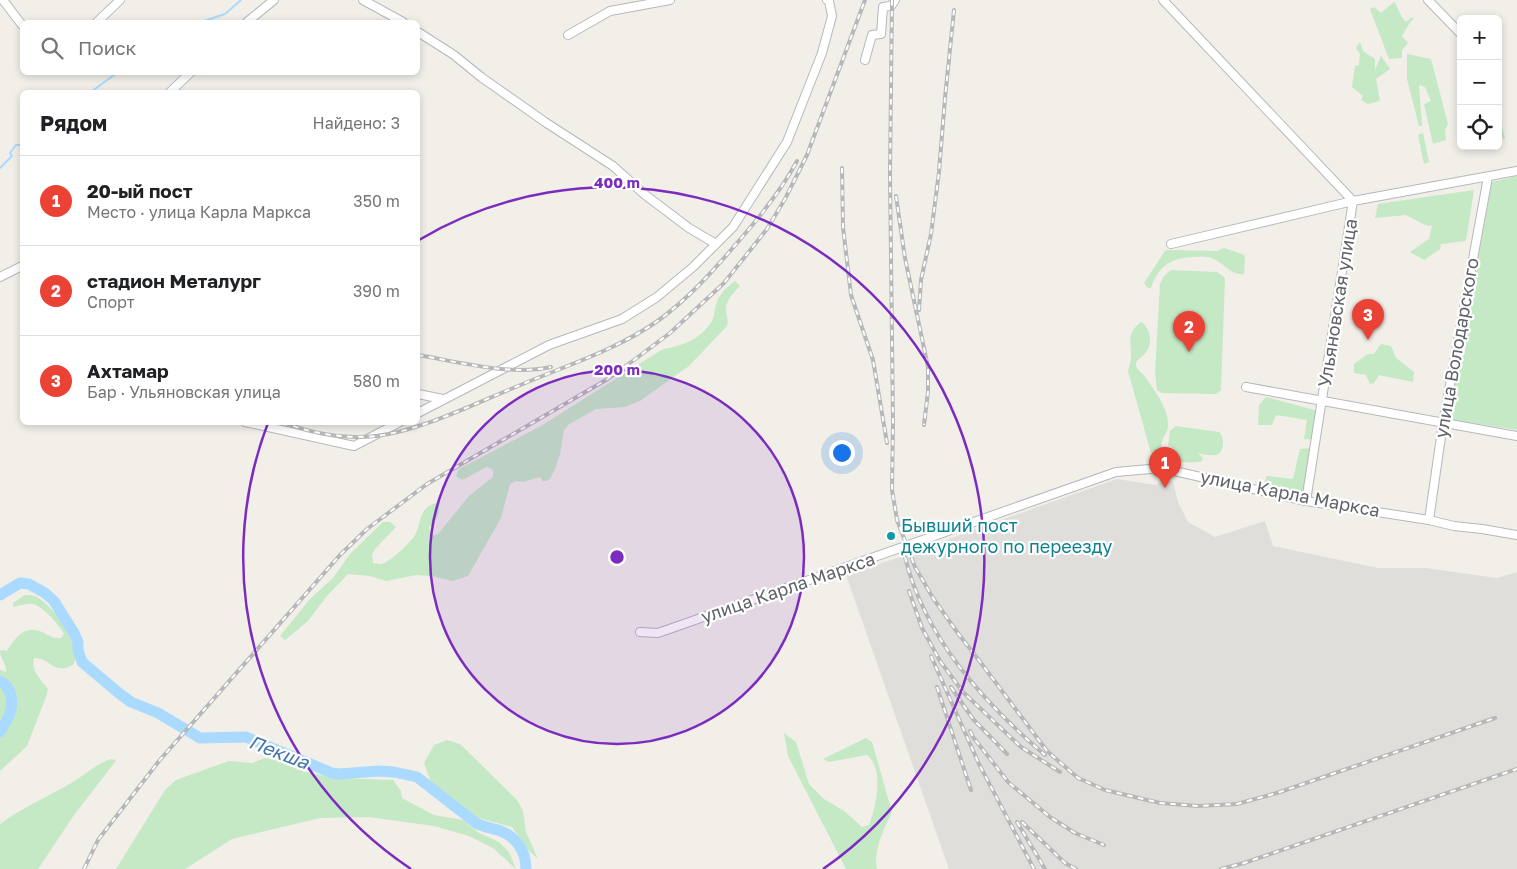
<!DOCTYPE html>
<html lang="ru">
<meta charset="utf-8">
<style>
body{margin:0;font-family:"Golos Text",sans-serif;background:#f2f2f2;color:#202124}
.controls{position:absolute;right:15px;top:15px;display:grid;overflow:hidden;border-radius:8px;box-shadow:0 2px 8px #0003}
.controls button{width:45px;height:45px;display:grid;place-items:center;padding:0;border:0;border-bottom:1px solid #e0e0e0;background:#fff;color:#202124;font:25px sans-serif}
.you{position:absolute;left:841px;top:452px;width:18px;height:18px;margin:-12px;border:4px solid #fff;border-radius:50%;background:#1a73e8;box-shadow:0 0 0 8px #1a73e833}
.badge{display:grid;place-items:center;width:32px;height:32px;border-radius:50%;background:#ea4335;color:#fff;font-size:16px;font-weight:700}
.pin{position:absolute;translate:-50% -41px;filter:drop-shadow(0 1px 2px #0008)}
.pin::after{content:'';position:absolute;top:26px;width:18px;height:15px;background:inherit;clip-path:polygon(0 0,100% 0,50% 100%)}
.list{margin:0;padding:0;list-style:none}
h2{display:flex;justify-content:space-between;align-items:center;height:65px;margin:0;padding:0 20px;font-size:21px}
h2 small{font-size:16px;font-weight:400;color:#757577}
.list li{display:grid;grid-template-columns:32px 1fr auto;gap:15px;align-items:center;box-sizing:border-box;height:90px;padding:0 20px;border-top:1px solid #e0e0e0}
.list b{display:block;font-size:19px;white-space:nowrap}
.list p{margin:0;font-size:16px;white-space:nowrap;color:#757577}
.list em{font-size:16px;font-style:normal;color:#757577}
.icon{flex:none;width:28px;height:28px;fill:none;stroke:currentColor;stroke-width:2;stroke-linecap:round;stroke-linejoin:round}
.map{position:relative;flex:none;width:1517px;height:869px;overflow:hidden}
.search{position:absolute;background:#fff;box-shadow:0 2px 8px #0003;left:20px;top:20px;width:400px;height:55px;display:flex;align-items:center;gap:12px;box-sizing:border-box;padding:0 18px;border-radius:8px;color:#757577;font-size:19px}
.panel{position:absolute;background:#fff;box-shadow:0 2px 8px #0003;left:20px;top:90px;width:400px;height:335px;border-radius:8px}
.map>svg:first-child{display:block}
</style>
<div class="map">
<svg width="1517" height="869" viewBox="0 0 1517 869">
<rect width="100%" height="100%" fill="#f1efe8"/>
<polygon fill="#e0deda" points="1117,479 1156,485 1163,479 1173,482 1178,502 1188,522 1215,537 1265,521 1273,546 1378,568 1426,568 1497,578 1517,572 1517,869 949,869 846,575 912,553 981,527"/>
<g fill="#c5e8c5">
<path d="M1394,2C1399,9 1399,15 1406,22L1412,17L1414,18L1409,24L1402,36L1408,43L1402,50V58L1389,59L1370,9L1374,7L1381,13Z"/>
<polygon points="1360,42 1363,51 1375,59 1375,70 1381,56 1390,69 1376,79 1380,101 1368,104 1361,100 1363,96 1352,87 1355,66 1359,65 1360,54 1356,48"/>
<polygon points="1407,54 1431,59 1448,124 1445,130 1446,140 1433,144 1424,104 1431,101 1425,87 1419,85 1422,126 1419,126 1407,79"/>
<polygon points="1498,109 1505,138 1498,140"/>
<polygon points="1423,133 1429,162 1424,164 1418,135"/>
<polygon points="1517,176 1517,430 1449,419 1457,373 1465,350 1466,325 1492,182"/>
<polygon points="1474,190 1466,241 1441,244 1440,249 1424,260 1410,252 1429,239 1432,226 1425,225 1406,215 1375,218 1378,204"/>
<path d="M1224,248L1242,254L1245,256L1244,274C1232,276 1224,264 1214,259C1208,256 1201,256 1195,257C1172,257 1158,266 1151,288H1148L1144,283L1165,251L1168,250L1217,251Z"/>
<polygon points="1171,270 1217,272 1225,278 1221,390 1216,394 1162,393 1157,390 1155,372 1160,284 1164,276"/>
<path d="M735,281L740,286C734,292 725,301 726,310C726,316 729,319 727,326L689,366L640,401L625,407L596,409L568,425L564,430L560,454L555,469L550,479L546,481H543L540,477L523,482L516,481L510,484L501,518L468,576L453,581L432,576L416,575L386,581L370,576L348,574L326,597L308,621L285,640L280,636L310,599L333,578L350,554L383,522H390L396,527L375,549L372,555L373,563C374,563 380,564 381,564C389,563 411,542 415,535C423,520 417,508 439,502C440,515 437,519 429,528L432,536L438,534L469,496L493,477V470L487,467L462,480L456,476L459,469L541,426L663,349C683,346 701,339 712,321C715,316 714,310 716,305C719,294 726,288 735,281Z"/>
<path d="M1141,322C1150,327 1153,342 1147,351C1141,360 1127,362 1144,375C1153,389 1169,408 1168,426C1168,435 1160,436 1162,448L1165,449H1174L1168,445L1170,431L1176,426L1219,432C1225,437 1225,454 1215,455C1210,456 1203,454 1198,453L1203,458L1202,461C1192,465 1158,460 1151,453L1128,371C1129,367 1130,363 1131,359C1132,343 1125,334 1141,322Z"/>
<polygon points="1381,344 1391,346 1396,358 1414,372 1413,382 1379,375 1374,383 1370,384 1366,375 1354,373 1354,364 1368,354 1374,354"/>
<polygon points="1266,397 1318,411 1315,440 1304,439 1307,420 1276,415 1272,425 1258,425 1259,405"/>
<polygon points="1312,448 1306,492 1299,493 1261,489 1267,476 1293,479 1300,449"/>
<path d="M25,595C29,595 33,595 37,597C48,603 74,632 76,645C78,651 75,658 74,664C55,677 51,658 34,658C31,671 40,679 48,689L47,694L27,746L0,771V670L6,672C7,664 0,659 0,650L7,651C17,635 26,623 46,634C52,637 55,639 61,638L64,634C60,626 43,606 33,604C28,603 19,606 13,607V603Z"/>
<path d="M784,733L796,742L809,784L824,799L844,811L862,827L869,825C876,807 885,769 867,755L829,762L823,759L866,738L872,742L892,812C884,829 873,850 877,869H846L788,756Z"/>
<polygon points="447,740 460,744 517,800 523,811 526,832 538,859 529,851 512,827 475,817 431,782 424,763 434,745"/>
<path d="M265,758C281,760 294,770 310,773C337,779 365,779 393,780L401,791L402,798L434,815L463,820L479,833L499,842L509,852L516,869L493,848L469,836L434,826L369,817L320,818L232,839L185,869H116L165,790L176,780L229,761L252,763Z"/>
<path d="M111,759L116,760L115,762L74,815L38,869H0V824C22,808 47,797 71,783C85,775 96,764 111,759Z"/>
</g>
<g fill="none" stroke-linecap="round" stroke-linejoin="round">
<g stroke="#aadaff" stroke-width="2">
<polyline points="201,22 225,14 241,0"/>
<polyline points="91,92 118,72"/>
<polyline points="0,168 12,156 10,153 16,145 22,145"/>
</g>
<g stroke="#aadaff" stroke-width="11">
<path d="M0,595L20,583L29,584L45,593L54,601L74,633L78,642V650L82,662L120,694L131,702L158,713L200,738L246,737L332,773L340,774L378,771L394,772L417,777L476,823C484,827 490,828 498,830C516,836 526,851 526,869"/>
<path d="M0,681C10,685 13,699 11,709C10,717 4,725 0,732"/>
</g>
<g stroke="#b5b8bc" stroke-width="10">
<g id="minor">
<polyline points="3,0 22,25"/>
<polyline points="363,0 403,22"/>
<polyline points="1163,0 1353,201 1306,501"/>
<polyline points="1428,0 1461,34"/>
<polyline points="97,22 120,0"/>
<polyline points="247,22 274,0"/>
<polyline points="418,32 454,55 481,77 545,122 613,166 644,194 689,228 716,244"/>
<polyline points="568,35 610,11 670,0"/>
<polyline points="865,60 872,35 881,34 883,7 891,6 895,0"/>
<polyline points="170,92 191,72"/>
<polyline points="1171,244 1353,201 1517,171"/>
<polyline points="0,277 22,266"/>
<polyline points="1246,387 1517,436"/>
<polyline points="418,394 443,399"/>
<polyline points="418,413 549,345 622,319 657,297 693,267 733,227 787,142 822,53 832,16 829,1 827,0"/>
<polyline points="245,422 354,446 400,422"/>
<polyline points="1429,520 1443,423 1488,177"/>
<polyline points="640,632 658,633 1116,472 1161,468 1306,501 1429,520 1454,526 1482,529 1517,535"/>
</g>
</g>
<use href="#minor" stroke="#fff" stroke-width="8"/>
<g stroke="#b6b7b8" stroke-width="4">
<g id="rail">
<polyline points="892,0 890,175 893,422 892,490 897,520 915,567 933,598 957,632 981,663 1047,751 1078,778 1105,790 1160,803 1198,806 1237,804 1277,793 1495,718"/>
<polyline points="842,168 843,227 851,295 873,360 887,443"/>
<polyline points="896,196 905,258 928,367 928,392 924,425"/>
<polyline points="919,310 921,280 931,234 939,172 945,98 954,10"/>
<path d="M418,355C459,362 510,376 551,367"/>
<path d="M283,422C312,434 345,439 376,436C420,431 476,403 518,386C565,366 617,350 659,320C689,298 713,271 737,243C759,218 781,191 797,161"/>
<path d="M905,557C925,638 983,702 1045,755"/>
<polyline points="909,591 922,628 940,661 963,692 1021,747 1060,772"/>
<polyline points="931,656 979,764 1034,869"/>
<polyline points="937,687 971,790"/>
<polyline points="951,687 973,719 1007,754"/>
<polyline points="970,731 973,737 1008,782 1050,817 1075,833 1104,845"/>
<polyline points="1017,822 1045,869"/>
<polyline points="1022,822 1065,863 1076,869"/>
<polyline points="84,869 98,840 159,761 340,555 367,529 427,484 606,380 630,363 670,333 724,283 767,229 785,199 807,155 865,0"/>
<polyline points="1221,869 1244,863 1517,769"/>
</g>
</g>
<use href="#rail" stroke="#fff" stroke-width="2" stroke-dasharray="5.5" stroke-linecap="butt"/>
</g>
<circle cx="617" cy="557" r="187" fill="#7b2cbf" fill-opacity=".12"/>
<g fill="none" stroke="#7b2cbf" stroke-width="2.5">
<circle cx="617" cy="557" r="187"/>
<path d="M411 869A374 374 0 0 1 268 423M419 240A374 374 0 0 1 823 869"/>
</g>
<circle fill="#0f9aa8" stroke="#fff" stroke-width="2" cx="891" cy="536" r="5"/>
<g text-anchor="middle" stroke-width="4.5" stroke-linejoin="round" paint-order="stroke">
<g font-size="18" fill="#5f6368" stroke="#fff">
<text transform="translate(1338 303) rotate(-81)" y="6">Ульяновская улица</text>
<text transform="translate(1457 348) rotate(-80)" y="6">улица Володарского</text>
<text transform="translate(1290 494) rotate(11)" y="6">улица Карла Маркса</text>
<text transform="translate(788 588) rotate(-19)" y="6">улица Карла Маркса</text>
</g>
<g font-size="18" fill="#0d838f" stroke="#fff" text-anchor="start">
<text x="901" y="532">Бывший пост<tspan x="901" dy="21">дежурного по переезду</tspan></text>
</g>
<g font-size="19" font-style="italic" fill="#4174aa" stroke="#fff">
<text transform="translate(279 752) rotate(21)" y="7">Пекша</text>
</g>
</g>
<circle cx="617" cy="557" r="8" fill="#7b2cbf" stroke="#fff" stroke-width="2.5"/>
<g font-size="15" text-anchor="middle" font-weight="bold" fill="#7b2cbf" stroke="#fff" stroke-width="4.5" stroke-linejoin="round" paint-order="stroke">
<text x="617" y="188">400 m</text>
<text x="617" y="375">200 m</text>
</g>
</svg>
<div class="controls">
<button>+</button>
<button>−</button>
<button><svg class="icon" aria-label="locate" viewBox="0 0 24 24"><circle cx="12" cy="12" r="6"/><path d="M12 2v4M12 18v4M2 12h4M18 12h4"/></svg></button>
</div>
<div class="you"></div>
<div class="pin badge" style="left:1165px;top:488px">1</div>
<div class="pin badge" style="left:1189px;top:352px">2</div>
<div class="pin badge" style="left:1368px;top:340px">3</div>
<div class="search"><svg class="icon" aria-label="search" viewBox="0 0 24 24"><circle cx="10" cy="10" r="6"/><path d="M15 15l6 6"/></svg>Поиск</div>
<section class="panel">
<h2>Рядом<small>Найдено: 3</small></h2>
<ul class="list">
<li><span class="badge">1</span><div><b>20-ый пост</b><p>Место · улица Карла Маркса</p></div><em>350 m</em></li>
<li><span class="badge">2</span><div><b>стадион Металург</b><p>Спорт</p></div><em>390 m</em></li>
<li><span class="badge">3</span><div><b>Ахтамар</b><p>Бар · Ульяновская улица</p></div><em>580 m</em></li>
</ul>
</section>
</div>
